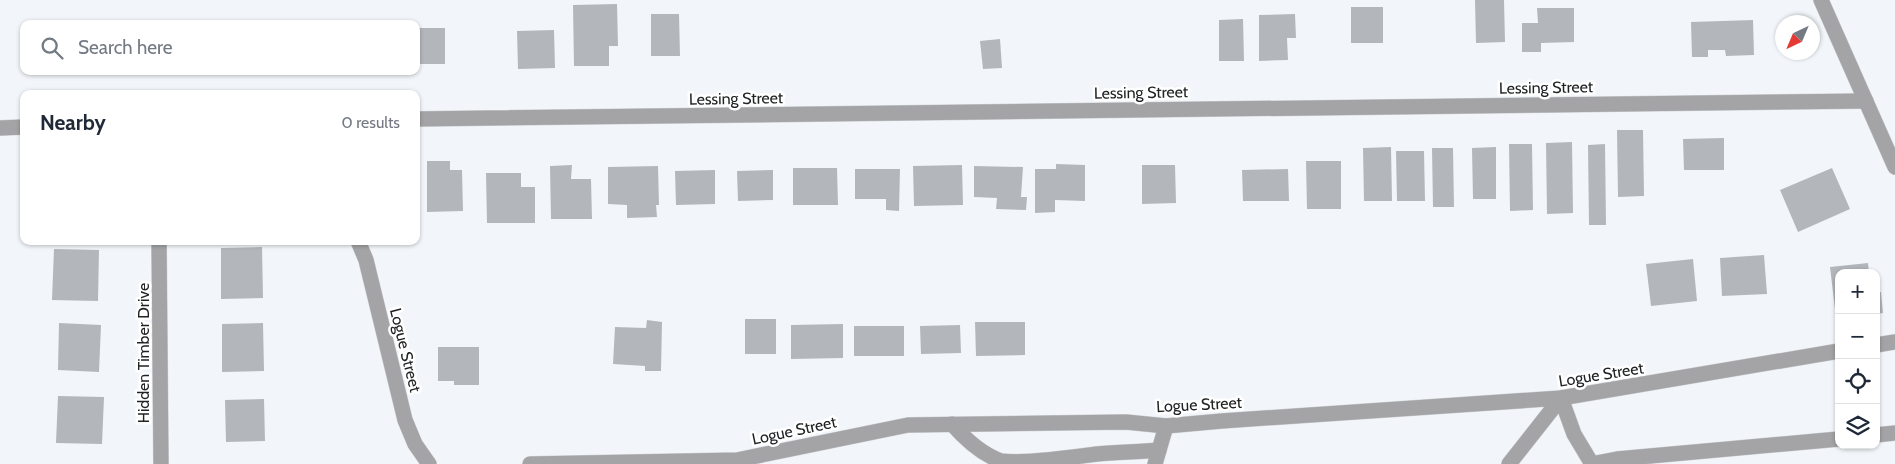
<!DOCTYPE html>
<meta charset="utf-8">
<style>
body{margin:0;font-family:Cabin,sans-serif;background:#f2f2f3;color:#1f2937}
.controls{position:absolute;right:15px;bottom:15px;display:grid;overflow:hidden;border-radius:10px;box-shadow:0 1px 4px #0004}
.controls button{width:45px;height:45px;display:grid;place-items:center;padding:0;border:0;border-bottom:1px solid #e0e1e3;background:#fff;color:#1f2937;font:25px sans-serif}
.compass{position:absolute;left:1775px;top:15px;width:45px;height:45px;border-radius:50%;background:#fff;box-shadow:0 1px 4px #0004;rotate:224deg}
.list{margin:0;padding:0;list-style:none}
h2{display:flex;justify-content:space-between;align-items:center;height:65px;margin:0;padding:0 20px;font-size:21px}
h2 small{font-size:16px;font-weight:400;color:#747a83}
.icon{flex:none;width:28px;height:28px;fill:none;stroke:currentColor;stroke-width:2;stroke-linecap:round;stroke-linejoin:round}
.map{position:relative;flex:none;width:1895px;height:464px;overflow:hidden}
.search{position:absolute;background:#fff;box-shadow:0 1px 4px #0004;left:20px;top:20px;width:400px;height:55px;display:flex;align-items:center;gap:12px;box-sizing:border-box;padding:0 18px;border-radius:10px;color:#747a83;font-size:19px}
.panel{position:absolute;background:#fff;box-shadow:0 1px 4px #0004;left:20px;top:90px;width:400px;height:155px;border-radius:10px}
.map>svg:first-child{display:block}
</style>
<div class="map">
<svg width="1895" height="464" viewBox="0 0 1895 464">
<rect width="100%" height="100%" fill="#f2f6fa"/>
<g fill="#b3b7bb">
<polygon points="1475,0 1504,0 1505,42 1476,43"/>
<polygon points="617,4 618,46 609,46 609,66 574,66 573,5"/>
<rect x="1351" y="7" width="32" height="36"/>
<polygon points="1537,8 1574,8 1574,42 1541,43 1541,52 1522,52 1522,23 1538,23"/>
<polygon points="651,14 679,14 680,56 651,56"/>
<polygon points="1295,14 1296,38 1287,38 1288,60 1259,61 1259,15"/>
<polygon points="1243,19 1244,61 1219,61 1219,20"/>
<polygon points="1753,20 1754,55 1726,56 1725,50 1708,50 1708,57 1692,57 1691,22"/>
<rect x="416" y="28" width="29" height="36"/>
<polygon points="554,30 555,68 518,69 517,31"/>
<polygon points="1000,39 1002,68 983,69 980,41"/>
<polygon points="1617,130 1643,130 1644,196 1618,197"/>
<polygon points="1724,138 1724,170 1684,170 1683,139"/>
<polygon points="1572,142 1573,213 1547,214 1546,143"/>
<polygon points="1509,144 1532,144 1533,210 1510,211"/>
<polygon points="1605,144 1606,225 1589,225 1588,145"/>
<polygon points="1391,147 1392,201 1364,201 1363,148"/>
<polygon points="1496,147 1496,199 1473,199 1472,148"/>
<polygon points="1432,148 1453,148 1454,207 1433,207"/>
<polygon points="1396,151 1424,151 1425,201 1397,201"/>
<polygon points="427,161 450,161 450,170 462,170 463,211 427,212"/>
<polygon points="1306,161 1341,161 1341,209 1307,209"/>
<polygon points="1056,164 1085,165 1085,201 1055,200 1055,212 1035,213 1035,169 1056,169"/>
<polygon points="572,165 571,179 591,179 592,219 551,219 550,166"/>
<polygon points="962,165 963,205 914,206 913,166"/>
<polygon points="1142,165 1175,165 1176,203 1142,204"/>
<polygon points="658,166 659,205 656,205 657,217 627,218 627,205 608,204 608,167"/>
<polygon points="974,166 1023,167 1021,197 1027,197 1026,210 996,209 997,198 974,197"/>
<polygon points="793,168 837,168 838,205 793,205"/>
<polygon points="1832,168 1850,209 1798,232 1780,190"/>
<polygon points="855,169 900,169 899,211 886,210 886,199 855,199"/>
<polygon points="1288,169 1289,201 1243,201 1242,170"/>
<polygon points="715,170 715,204 676,205 675,171"/>
<polygon points="773,170 773,200 738,201 737,171"/>
<polygon points="486,173 521,173 521,187 535,187 535,223 487,223"/>
<polygon points="262,247 263,298 221,299 221,248"/>
<polygon points="54,249 99,250 98,301 52,300"/>
<polygon points="1764,255 1767,294 1722,296 1720,258"/>
<polygon points="1693,259 1697,301 1651,306 1646,264"/>
<polygon points="1868,263 1869,273 1839,273 1839,318 1836,318 1830,267"/>
<polygon points="1876,292 1881,292 1883,313 1876,314"/>
<rect x="745" y="319" width="31" height="35"/>
<polygon points="647,320 662,322 661,371 645,371 645,366 613,364 615,327 646,328"/>
<polygon points="975,322 1025,322 1025,355 976,356"/>
<polygon points="59,323 101,325 99,372 58,370"/>
<polygon points="263,323 264,371 222,372 222,324"/>
<polygon points="843,324 843,358 791,359 791,325"/>
<polygon points="960,325 961,353 921,354 920,326"/>
<rect x="854" y="326" width="50" height="30"/>
<polygon points="438,347 479,347 479,385 454,385 454,381 438,381"/>
<polygon points="58,396 104,397 102,444 56,443"/>
<polygon points="264,399 265,441 226,442 225,400"/>
</g>
<g fill="none" stroke-linecap="round" stroke-linejoin="round">
<g stroke="#ccd0d3" stroke-width="16">
<g id="minor">
<polyline points="1821,0 1895,167"/>
<polyline points="416,119 1866,101"/>
<polyline points="0,128 24,127"/>
<polyline points="159,241 161,464"/>
<polyline points="358,241 366,260 405,420 415,444 429,464"/>
<polyline points="1876,345 1895,342"/>
<polyline points="1561,398 1574,434 1592,464"/>
<path d="M952,424C966,440 981,454 1001,461C1021,464 1075,457 1097,454C1118,452 1139,452 1159,450"/>
<polyline points="1876,435 1895,433"/>
<polyline points="530,464 737,460 908,425 1126,422 1166,426 1222,421 1561,398 1839,351"/>
<polyline points="1155,464 1166,426"/>
<polyline points="1509,464 1561,398"/>
<polyline points="1591,464 1617,459 1839,439"/>
</g>
</g>
<use href="#minor" stroke="#a4a3a5" stroke-width="15"/>
</g>
<g text-anchor="middle" stroke-width="5" stroke-linejoin="round" paint-order="stroke">
<g font-size="16" fill="#202223" stroke="#fff">
<text transform="translate(1546 87) rotate(-1)" y="6">Lessing Street</text>
<text transform="translate(1141 92) rotate(-1)" y="6">Lessing Street</text>
<text transform="translate(736 98) rotate(-1)" y="6">Lessing Street</text>
<text transform="translate(406 350) rotate(76)" y="6">Logue Street</text>
<text transform="translate(143 353) rotate(-90)" y="6">Hidden Timber Drive</text>
<text transform="translate(1601 374) rotate(-9)" y="6">Logue Street</text>
<text transform="translate(1199 404) rotate(-3)" y="6">Logue Street</text>
<text transform="translate(794 430) rotate(-12)" y="6">Logue Street</text>
</g>
</g>
</svg>
<div class="controls">
<button>+</button>
<button>−</button>
<button><svg class="icon" aria-label="locate" viewBox="0 0 24 24"><circle cx="12" cy="12" r="6"/><path d="M12 2v4M12 18v4M2 12h4M18 12h4"/></svg></button>
<button><svg class="icon" aria-label="layers" viewBox="0 0 24 24"><path d="M12 4l9 5-9 5-9-5zM3 14l9 5 9-5"/></svg></button>
</div>
<svg class="compass" viewBox="-18 -18 36 36"><path d="M0-13l5 13h-10z" fill="#e53935"/><path d="M0 13l5-13h-10z" fill="#747a83"/></svg>
<div class="search"><svg class="icon" aria-label="search" viewBox="0 0 24 24"><circle cx="10" cy="10" r="6"/><path d="M15 15l6 6"/></svg>Search here</div>
<section class="panel">
<h2>Nearby<small>0 results</small></h2>
<ul class="list">
</ul>
</section>
</div>
